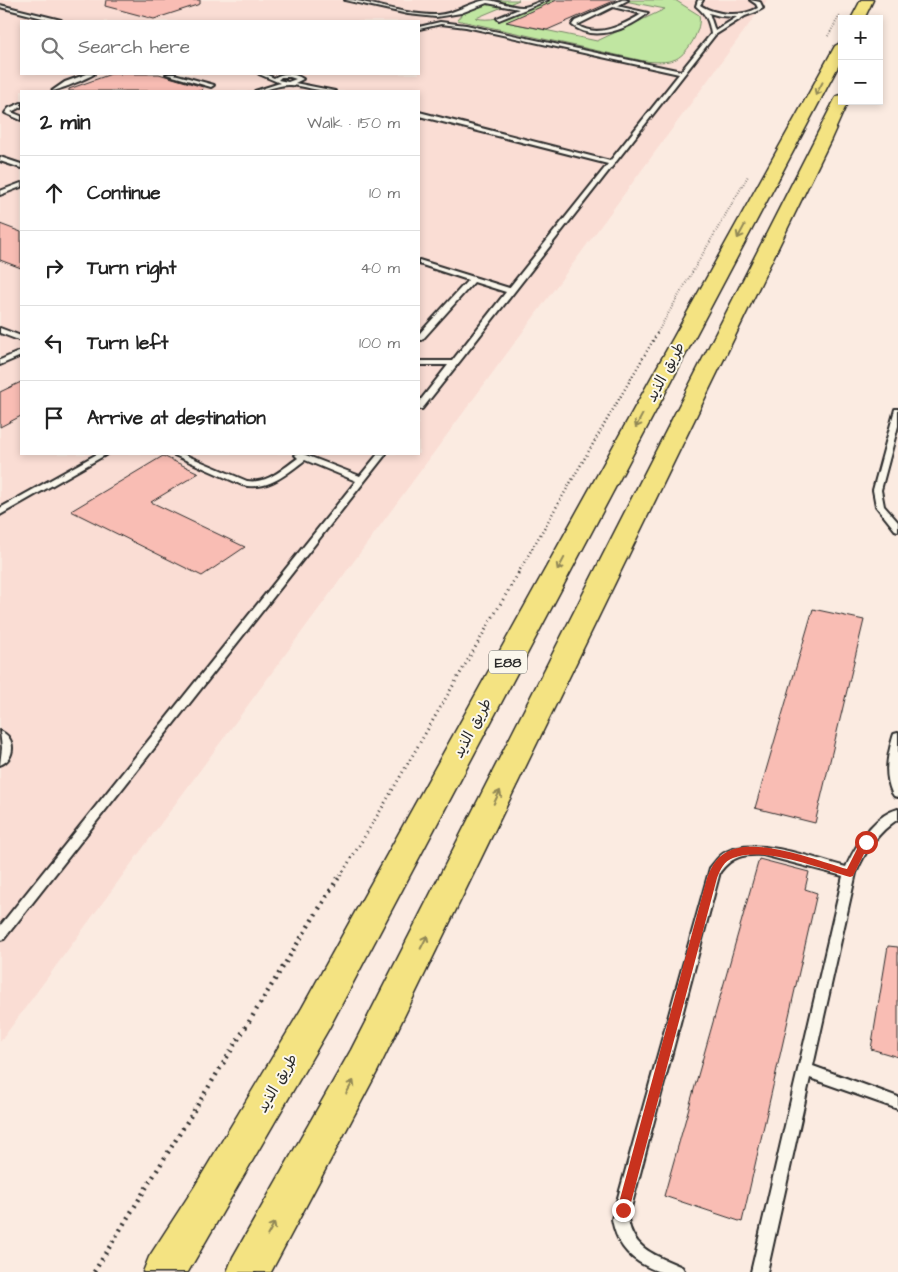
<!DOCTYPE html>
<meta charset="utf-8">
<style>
body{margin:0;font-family:"Architects Daughter","Playpen Sans Arabic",sans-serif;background:#f2f2f2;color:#222}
.controls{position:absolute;right:15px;top:15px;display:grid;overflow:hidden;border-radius:0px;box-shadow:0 2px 8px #0003}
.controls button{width:45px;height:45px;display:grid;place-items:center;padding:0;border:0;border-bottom:1px solid #e0e0e0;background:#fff;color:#222;font:25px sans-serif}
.stop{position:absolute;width:15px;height:15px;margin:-11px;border:4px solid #c8321e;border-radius:50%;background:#fff}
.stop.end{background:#c8321e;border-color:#fff;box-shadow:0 1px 5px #0008}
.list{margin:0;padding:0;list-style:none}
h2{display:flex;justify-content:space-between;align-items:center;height:65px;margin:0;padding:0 20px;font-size:21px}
h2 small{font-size:16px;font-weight:400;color:#767676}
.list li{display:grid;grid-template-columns:32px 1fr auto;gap:15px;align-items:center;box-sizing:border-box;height:75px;padding:0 20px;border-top:1px solid #e0e0e0}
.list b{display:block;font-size:19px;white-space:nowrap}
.list em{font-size:16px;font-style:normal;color:#767676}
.icon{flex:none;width:28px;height:28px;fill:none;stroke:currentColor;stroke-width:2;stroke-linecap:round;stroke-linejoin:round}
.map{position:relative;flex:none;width:898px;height:1272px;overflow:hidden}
.search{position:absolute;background:#fff;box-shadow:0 2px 8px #0003;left:20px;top:20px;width:400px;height:55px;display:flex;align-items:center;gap:12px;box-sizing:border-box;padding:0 18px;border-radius:0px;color:#767676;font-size:19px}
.panel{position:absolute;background:#fff;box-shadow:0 2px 8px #0003;left:20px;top:90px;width:400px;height:365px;border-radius:0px}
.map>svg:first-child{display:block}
</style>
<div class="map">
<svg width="898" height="1272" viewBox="0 0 898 1272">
<rect width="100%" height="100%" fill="#fbebe1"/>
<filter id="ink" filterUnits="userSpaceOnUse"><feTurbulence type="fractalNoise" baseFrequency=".02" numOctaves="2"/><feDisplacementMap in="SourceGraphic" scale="10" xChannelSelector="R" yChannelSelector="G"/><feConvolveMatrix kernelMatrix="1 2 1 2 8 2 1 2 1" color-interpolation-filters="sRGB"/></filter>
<g filter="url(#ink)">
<path fill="#faddd4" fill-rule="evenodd" d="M0,0H767L0,1042ZM21,21H419V74H21ZM21,91H419V454H21Z"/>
<path fill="#c0e6a1" stroke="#768866" d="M497,0H519L476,18C504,25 528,0 557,0L507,22L597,41L665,9L620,0H675L699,15C702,29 689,52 676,59C667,63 654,62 644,61L457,20L462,14Z"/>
<g fill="#f9bdb4" stroke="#2b2b2b">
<polygon points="106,0 200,0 200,4 154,19 105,6"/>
<polygon points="557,0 616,0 547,30 506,22"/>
<polygon points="111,74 159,74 203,87 202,91 69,91 69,89"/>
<polygon points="0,224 21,232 21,268 0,260"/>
<polygon points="21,382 21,416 0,427 0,392"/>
<polygon points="163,456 199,473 151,502 245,547 202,576 71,511"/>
<polygon points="813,609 864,620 815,823 755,808"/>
<polygon points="759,859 809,872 805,889 817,893 742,1222 664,1196"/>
<polygon points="888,946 898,947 898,1057 871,1049"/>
</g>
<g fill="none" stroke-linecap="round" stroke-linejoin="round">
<g stroke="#2b2b2b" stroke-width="4">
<g id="lane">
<path d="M345,0H353C378,5 413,16 437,15C455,14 469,3 486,0C496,0 510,7 522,7C531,7 539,0 548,0L499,20L497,18L519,9L487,3L461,13L436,17L408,14Z"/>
<path d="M622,0H628L617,6L648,13C629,29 594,43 572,25L575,21ZM613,7L642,14C623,25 598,39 577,25Z"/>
<path d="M698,0H703L700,5C717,16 741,17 758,8L756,4L750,0L760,2L763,8L756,12L745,16L715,35L457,365L422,409H419V402L448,365H419V361H452L506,292L474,282L422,340H419V334L468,280L419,264V260L509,288L608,164L419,116V112L610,161L679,74L466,27L441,24L419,29V27L440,22L466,25L681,71L711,34C709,21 706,14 696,6ZM709,13L720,16L737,17L715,31Z"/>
<polygon points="0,5 61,20 61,21 54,21 0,7"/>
<path d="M87,74H94C88,78 57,91 52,91L65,82Z"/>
<polygon points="166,74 174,74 214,85 211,87"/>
<path d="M259,74H265L274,78C283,72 294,73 303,79L295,83L335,91C320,92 305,86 290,85C279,84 267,91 255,91L280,83ZM281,77H290L296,79L288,82L278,80Z"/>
<polygon points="21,103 21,107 11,112 21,116 21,120 5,113 9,108"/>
<polygon points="0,157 21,164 21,168 0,161"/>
<polygon points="21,183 21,187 0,195 0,191"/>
<polygon points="0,328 21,336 21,341 0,333"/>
<polygon points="21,351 21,356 0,365 0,360"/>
<polygon points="895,409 898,409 898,426 881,490 884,506 898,522 898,531 895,530 876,506 873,490"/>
<polygon points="97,454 107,454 0,515 0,508"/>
<path d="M172,454H183L247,481C268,484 282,469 298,458L295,455L296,454H303L360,476L378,454H386L4,939L0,940V926L356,481L305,460C285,475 268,491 242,485Z"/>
<path d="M0,731C16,737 16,759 0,765L2,748Z"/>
<path d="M898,733V797L894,796L892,793C884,774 887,757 893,737L894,734Z"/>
<path d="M898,809V819C878,832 865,851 856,873L813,1066L898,1097V1109L810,1078L767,1272H751L843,876L763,855C744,854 732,856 720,872L628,1219C632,1249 657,1256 682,1267L685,1272C677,1272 668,1272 661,1272C656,1271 650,1268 646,1266C626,1256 616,1241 612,1219L710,868C715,862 719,855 726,852C755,836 816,859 846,867C856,845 873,816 898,809Z"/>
</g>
</g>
<g stroke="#2b2b2b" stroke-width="3">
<g id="highway">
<polygon points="861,0 873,0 864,19 851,19"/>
<polygon points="842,42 842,59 328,1030 188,1272 143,1272 149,1257 195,1186 302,1008 835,46"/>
<polygon points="842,95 842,101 848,101 831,139 377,1072 271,1272 227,1272 233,1257 351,1050 835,99 837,96"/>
</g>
</g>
<g stroke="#2b2b2b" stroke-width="2" stroke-dasharray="0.5 2" stroke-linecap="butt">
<polyline points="828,36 840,15"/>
<polyline points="657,333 748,176"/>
</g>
<polyline stroke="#2b2b2b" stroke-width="2.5" stroke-dasharray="1 3" stroke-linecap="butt" points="518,573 658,332"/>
<polyline stroke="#2b2b2b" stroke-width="3" stroke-dasharray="1 4" stroke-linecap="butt" points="338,880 382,808 519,572"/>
<polyline stroke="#2b2b2b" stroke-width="4.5" stroke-dasharray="2 5" stroke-linecap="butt" points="94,1272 338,878"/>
<use href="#lane" fill="#fbf7ec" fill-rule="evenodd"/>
<use href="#highway" fill="#f4e382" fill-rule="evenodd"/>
</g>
<defs><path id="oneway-shaft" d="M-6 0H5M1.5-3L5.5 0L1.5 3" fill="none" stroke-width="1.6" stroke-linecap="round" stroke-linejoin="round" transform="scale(1.25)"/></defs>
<g stroke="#908756">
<use href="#oneway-shaft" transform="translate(819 89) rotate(118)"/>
<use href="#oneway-shaft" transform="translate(741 232) rotate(118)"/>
<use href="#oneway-shaft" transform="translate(639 421) rotate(118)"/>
<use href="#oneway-shaft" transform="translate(561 564) rotate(118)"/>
<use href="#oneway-shaft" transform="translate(497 797) rotate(-64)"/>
<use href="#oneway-shaft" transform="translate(424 942) rotate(-63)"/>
<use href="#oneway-shaft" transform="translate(350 1087) rotate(-61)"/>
<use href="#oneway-shaft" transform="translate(271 1229) rotate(-61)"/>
</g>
</g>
<path fill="#c8321e" d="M866,838L870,842L853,876L850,877C819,868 763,846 733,858C724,861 720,870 717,878L629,1210L627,1214L623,1215L619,1214L617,1210L707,878C711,868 715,859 725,853C753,835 816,860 847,869L862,839Z"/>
<g text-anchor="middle" stroke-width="4" stroke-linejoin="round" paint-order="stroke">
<rect fill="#fbf7ec" stroke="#696865" stroke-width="1" x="489" y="650.5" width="38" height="23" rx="4"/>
<g font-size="14" font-weight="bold" fill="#2b2b2b">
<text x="508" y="667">E88</text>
</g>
<g font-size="15" fill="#2b2b2b" stroke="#fbf7ec">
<text transform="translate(665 372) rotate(-62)" y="5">طريق الذيد</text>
<text transform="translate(472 728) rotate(-62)" y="5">طريق الذيد</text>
<text transform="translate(277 1083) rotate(-60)" y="5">طريق الذيد</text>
</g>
</g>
</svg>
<div class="controls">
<button>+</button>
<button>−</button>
</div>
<div class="stop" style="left:866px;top:842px"></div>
<div class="stop end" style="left:623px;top:1210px"></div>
<div class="search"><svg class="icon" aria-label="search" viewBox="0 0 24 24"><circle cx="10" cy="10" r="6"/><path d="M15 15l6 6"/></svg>Search here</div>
<section class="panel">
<h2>2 min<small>Walk · 150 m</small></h2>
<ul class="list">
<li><svg class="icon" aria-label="ahead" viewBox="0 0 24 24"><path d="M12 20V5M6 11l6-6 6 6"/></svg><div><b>Continue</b></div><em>10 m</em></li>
<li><svg class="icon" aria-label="right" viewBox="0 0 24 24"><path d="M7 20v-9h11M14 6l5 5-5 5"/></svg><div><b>Turn right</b></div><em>40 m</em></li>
<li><svg class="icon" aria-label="left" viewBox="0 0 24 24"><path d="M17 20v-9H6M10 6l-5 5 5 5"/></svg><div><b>Turn left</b></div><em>100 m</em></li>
<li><svg class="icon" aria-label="arrive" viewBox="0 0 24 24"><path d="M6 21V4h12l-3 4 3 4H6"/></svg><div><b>Arrive at destination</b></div></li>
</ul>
</section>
</div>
